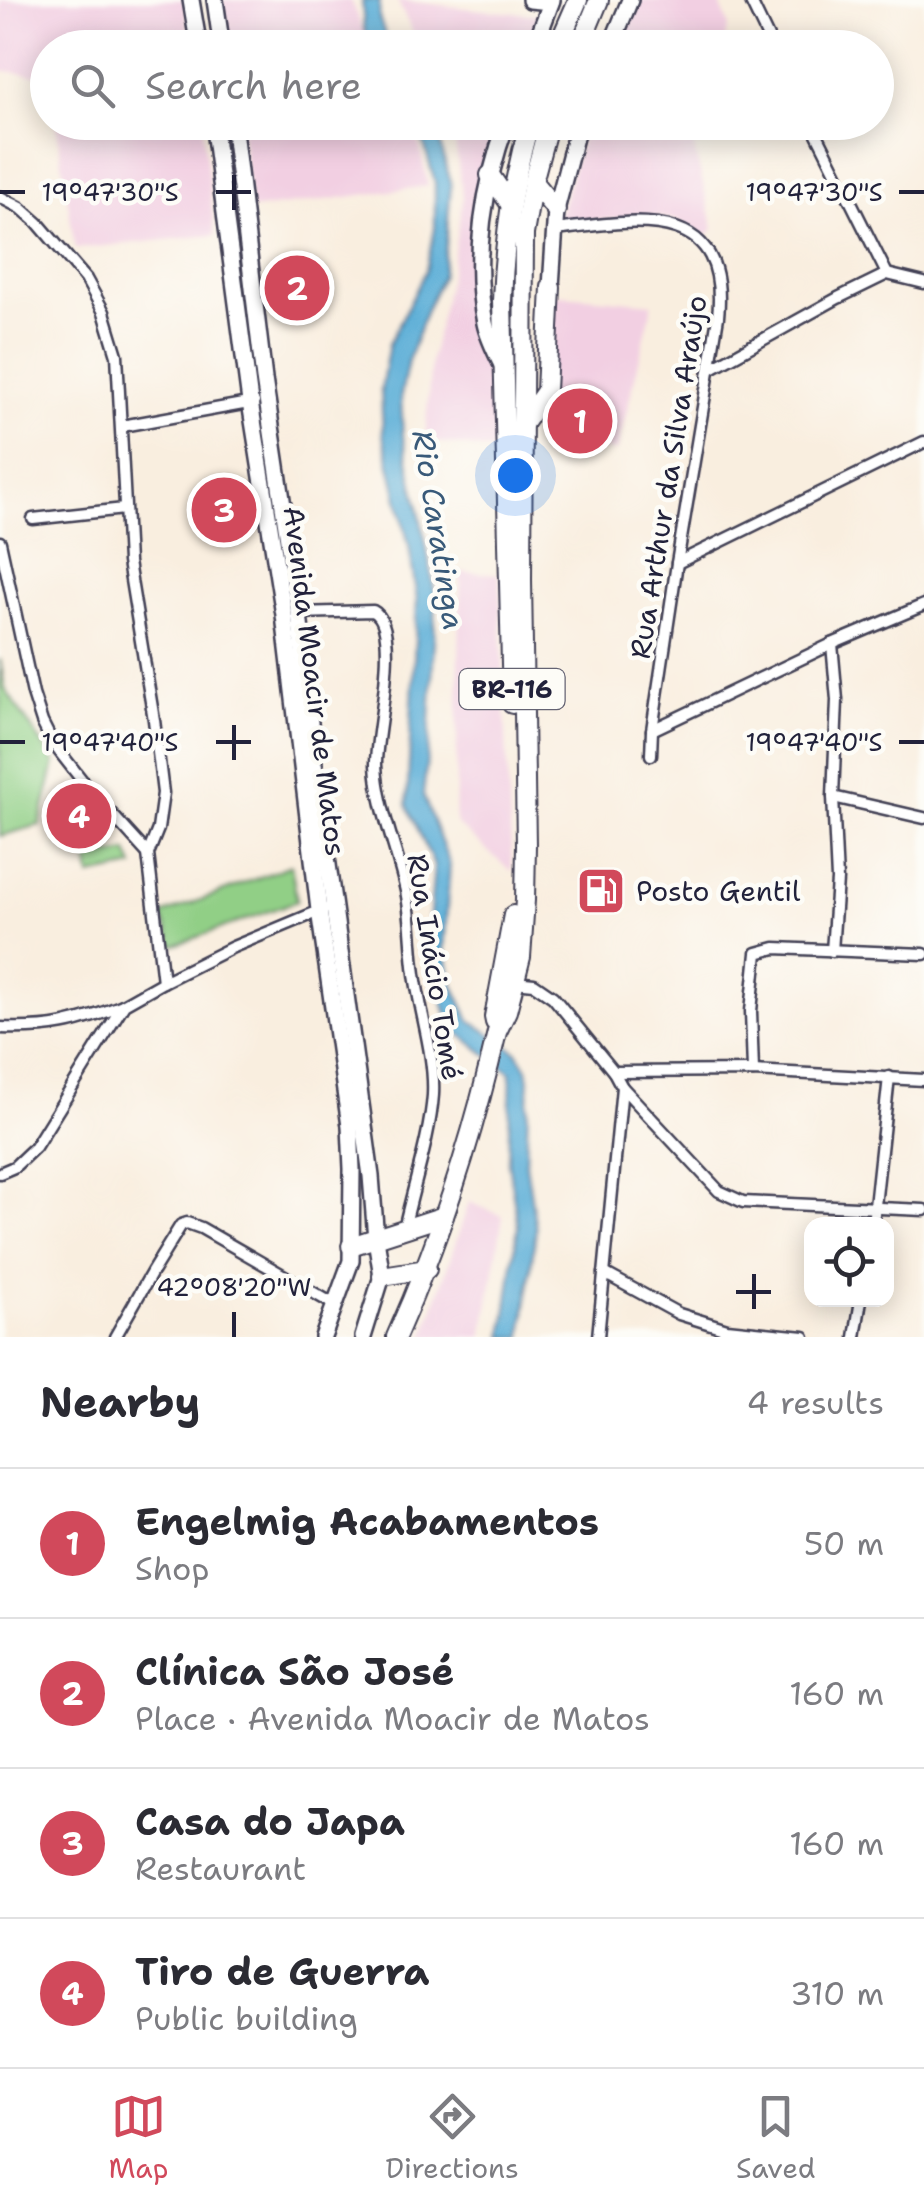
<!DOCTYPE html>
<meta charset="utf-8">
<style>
body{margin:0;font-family:"Shantell Sans",sans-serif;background:#f7f7f7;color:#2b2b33}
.controls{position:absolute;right:30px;bottom:30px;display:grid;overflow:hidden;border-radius:20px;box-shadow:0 5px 25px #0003}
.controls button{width:90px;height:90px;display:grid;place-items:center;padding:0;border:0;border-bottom:2px solid #e1e1e2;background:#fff;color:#2b2b33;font:50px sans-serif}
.you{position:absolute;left:515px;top:475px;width:35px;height:35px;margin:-25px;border:8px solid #fff;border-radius:50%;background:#1a73e8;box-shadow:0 0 0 15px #1a73e833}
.badge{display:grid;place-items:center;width:65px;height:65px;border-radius:50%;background:#d1495b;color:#fff;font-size:32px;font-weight:700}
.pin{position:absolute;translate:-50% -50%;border:5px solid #fff;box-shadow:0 2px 10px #0006}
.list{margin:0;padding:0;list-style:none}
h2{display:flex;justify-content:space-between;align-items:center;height:130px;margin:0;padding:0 40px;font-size:42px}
h2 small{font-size:32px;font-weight:400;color:#7c7c81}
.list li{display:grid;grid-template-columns:65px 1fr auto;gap:30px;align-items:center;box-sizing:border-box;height:150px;padding:0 40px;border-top:2px solid #e1e1e2}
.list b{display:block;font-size:38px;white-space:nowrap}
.list p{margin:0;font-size:32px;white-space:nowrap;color:#7c7c81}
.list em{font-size:32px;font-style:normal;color:#7c7c81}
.icon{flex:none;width:55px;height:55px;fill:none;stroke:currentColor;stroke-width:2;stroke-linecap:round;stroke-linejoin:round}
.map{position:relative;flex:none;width:924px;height:1337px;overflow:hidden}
.search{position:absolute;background:#fff;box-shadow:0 5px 25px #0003;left:30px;right:30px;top:30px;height:110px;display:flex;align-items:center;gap:25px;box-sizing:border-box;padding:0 35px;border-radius:55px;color:#7c7c81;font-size:38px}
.sheet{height:730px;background:#fff}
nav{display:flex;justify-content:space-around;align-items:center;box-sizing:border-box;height:140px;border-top:2px solid #e1e1e2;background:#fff;font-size:28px;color:#7c7c81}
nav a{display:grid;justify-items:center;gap:5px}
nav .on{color:#d1495b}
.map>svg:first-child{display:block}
</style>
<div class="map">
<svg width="924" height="1337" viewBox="0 0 924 1337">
<rect width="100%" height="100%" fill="#fdfcf7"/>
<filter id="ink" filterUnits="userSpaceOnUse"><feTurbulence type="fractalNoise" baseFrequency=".01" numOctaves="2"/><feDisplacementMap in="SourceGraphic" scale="20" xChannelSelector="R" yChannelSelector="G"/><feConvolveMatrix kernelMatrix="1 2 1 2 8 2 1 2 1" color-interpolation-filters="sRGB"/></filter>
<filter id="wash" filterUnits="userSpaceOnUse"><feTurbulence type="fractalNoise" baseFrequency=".0048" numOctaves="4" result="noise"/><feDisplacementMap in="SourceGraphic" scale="40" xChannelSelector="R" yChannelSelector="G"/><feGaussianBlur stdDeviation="2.25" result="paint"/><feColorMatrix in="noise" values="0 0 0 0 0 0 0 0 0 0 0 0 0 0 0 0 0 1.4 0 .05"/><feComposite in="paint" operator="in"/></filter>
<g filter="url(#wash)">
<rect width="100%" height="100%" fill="#f9eedf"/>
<g fill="#f2cfe2">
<polygon points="0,0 184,0 191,47 48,48 47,77 0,70"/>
<polygon points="223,0 351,0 369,47 230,47"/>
<polygon points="397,0 491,11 541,15 528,47 420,47"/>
<polygon points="634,0 718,0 729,25 722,47 613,48"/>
<polygon points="56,123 202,123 215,235 75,249"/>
<polygon points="240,123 409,123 420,147 428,186 251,210"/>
<polygon points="452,123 501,123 481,179 476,224 472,311 492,364 494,451 425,440 431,359 451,269 463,197"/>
<polygon points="586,123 697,123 692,139 714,229 704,239 677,220 654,216 557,223"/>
<polygon points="552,294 653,303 617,451 542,444"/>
<polygon points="461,572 499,574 512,872 455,823"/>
<polygon points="469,1202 503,1216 483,1337 424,1337"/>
</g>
<g fill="#91cf86" stroke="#5a7860" stroke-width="2.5">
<polygon points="0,659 5,689 55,763 40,825 0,836"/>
<polygon points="128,852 134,867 91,876 88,858"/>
<polygon points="291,865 297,901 173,946 162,915"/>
</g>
<g fill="#5baed7" stroke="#3e6889" stroke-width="2.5">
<polygon points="362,0 380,0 379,18 390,47 372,47 364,30"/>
<polygon points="434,122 451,184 446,245 442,276 426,310 408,361 401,395 403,436 426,544 436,600 429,743 423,795 450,865 444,948 454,986 470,1020 517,1052 527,1068 529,1079 526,1164 536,1229 522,1337 503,1337 518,1226 508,1162 511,1073 453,1029 440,995 427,949 434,866 407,805 417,600 409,546 383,435 381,390 389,344 426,270 435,228 435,183 424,144 413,123"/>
</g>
</g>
<g filter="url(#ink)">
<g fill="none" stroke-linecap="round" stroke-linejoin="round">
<g stroke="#424154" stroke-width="15">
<g id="street">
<polyline points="750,0 773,48"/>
<polyline points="811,122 887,274"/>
<polyline points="0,197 21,208 38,223 86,279 104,312 117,355 128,562 154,720 163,793 158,829 148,854 163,982"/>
<path d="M554,230C632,221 730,200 718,317L677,563L652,730L651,755"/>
<polyline points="710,369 838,298 887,274 924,283"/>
<polyline points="122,426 254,402"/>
<polyline points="33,519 124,509"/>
<polyline points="0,542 33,694 42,722 52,742 88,788 148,854"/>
<polyline points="677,563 924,442"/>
<path d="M297,613L373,611C403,626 375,733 376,765C378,808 397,849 406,891C412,918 411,946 415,974C420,1013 435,1055 433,1095C430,1137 413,1187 404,1229"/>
<polyline points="832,644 837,700 833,797 837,880 832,951"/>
<polyline points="652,730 832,644 924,605"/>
<polyline points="833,797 924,818"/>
<polyline points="515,982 534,984 553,997 614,1072 622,1087 719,1191 743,1202 924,1210"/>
<path d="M0,1028C51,1030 76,1024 123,1005"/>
<polyline points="753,1071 751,1011 757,953 775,948 924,954"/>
<polyline points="614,1072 753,1071 924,1080"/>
<polyline points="0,1173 14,1167 35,1147 124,1004 163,982 233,947 324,909"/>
<polyline points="873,1224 889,1077"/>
<polyline points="604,1273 679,1314 727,1329 804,1337"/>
<polyline points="115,1337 152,1272 181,1225 187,1223 201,1228 335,1305"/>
<polyline points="598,1337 622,1087"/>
<polyline points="855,1337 861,1300"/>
</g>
</g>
<g stroke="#424154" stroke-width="20">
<g id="secondary">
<polyline points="191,0 199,48"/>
<polyline points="215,0 222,48"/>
<polyline points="530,0 551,2"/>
<polyline points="534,48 552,0"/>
<polyline points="610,48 630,0"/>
<polyline points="213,122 250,402 284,615 319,910 350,1126 352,1169 351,1261 323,1337"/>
<polyline points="233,122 264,379 299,613 314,763 371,1176 376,1239 382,1276 363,1337"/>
<polyline points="551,287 556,210 579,122"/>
<path d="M503,367C496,353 488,338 485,323C472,258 484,184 507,122"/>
</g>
</g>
<g stroke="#424154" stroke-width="22">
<g id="highway">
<polyline points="557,48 578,0"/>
<polyline points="579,48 599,0"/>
<polyline points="490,175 510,204"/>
<polyline points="533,182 556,210"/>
<polyline points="523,424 546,391 551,287"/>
<path d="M512,704L502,301C504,240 512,181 530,122"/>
<polyline points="495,1022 494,1017 513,915"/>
<polyline points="351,1246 444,1216"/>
<polyline points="382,1276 427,1269"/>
<path d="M396,1337C440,1239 473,1136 497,1032L507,1011L521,957L525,900L526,845L522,580L524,234L533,182L549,122"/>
</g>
</g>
<use href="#street" stroke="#fff" stroke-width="10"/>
<use href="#secondary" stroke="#fff" stroke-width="15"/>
<use href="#highway" stroke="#fff" stroke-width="18"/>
</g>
</g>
<path fill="none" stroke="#22223b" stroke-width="4" d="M234,175V210M0,192H25M216,192H251M899,192H924M234,725V760M0,742H25M216,742H251M899,742H924M754,1274V1309M736,1292H771M234,1312V1337"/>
<defs>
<g id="fuel-square" transform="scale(2.5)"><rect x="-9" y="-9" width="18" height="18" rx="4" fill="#d1495b" stroke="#fdfcf7"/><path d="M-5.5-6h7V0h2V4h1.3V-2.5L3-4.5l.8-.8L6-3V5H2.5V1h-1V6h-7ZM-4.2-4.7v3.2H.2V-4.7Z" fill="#fff"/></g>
</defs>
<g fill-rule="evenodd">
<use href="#fuel-square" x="601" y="891"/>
</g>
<g text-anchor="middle" stroke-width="9" stroke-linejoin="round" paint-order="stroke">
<rect fill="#fdfcf7" stroke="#646373" stroke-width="2.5" x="459.5" y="669" width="105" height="40" rx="8"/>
<g font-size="25" font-weight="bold" fill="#22223b">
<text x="512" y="698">BR-116</text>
</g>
<g font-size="28" fill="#22223b" stroke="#fdfcf7">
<text transform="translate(668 477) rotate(-81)" y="10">Rua Arthur da Silva Araújo</text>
<text transform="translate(315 681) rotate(83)" y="10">Avenida Moacir de Matos</text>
<text transform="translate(435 967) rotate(81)" y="10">Rua Inácio Tomé</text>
</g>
<g font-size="28" fill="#22223b" stroke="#fdfcf7" text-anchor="start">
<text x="636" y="901">Posto Gentil</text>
</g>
<g font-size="30" font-style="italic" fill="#395a79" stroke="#fdfcf7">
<text transform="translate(438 530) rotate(81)" y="10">Rio Caratinga</text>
</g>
</g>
<g font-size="25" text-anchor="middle" fill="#22223b" stroke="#fdfcf7" stroke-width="9" stroke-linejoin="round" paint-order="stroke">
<text x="110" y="201">19°47'30"S</text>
<text x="814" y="201">19°47'30"S</text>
<text x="110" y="751">19°47'40"S</text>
<text x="814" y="751">19°47'40"S</text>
<text x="234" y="1296">42°08'20"W</text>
</g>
</svg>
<div class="controls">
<button><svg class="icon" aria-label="locate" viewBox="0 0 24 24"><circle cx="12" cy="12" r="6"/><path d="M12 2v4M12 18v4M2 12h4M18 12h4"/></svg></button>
</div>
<div class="you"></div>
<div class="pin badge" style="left:580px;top:421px">1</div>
<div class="pin badge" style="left:297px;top:288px">2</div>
<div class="pin badge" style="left:224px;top:510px">3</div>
<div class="pin badge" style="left:79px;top:816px">4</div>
<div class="search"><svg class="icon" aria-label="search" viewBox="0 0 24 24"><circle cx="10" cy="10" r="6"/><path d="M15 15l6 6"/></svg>Search here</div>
</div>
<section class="sheet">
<h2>Nearby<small>4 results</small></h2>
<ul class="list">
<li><span class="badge">1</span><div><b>Engelmig Acabamentos</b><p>Shop</p></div><em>50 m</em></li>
<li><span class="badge">2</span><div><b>Clínica São José</b><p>Place · Avenida Moacir de Matos</p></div><em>160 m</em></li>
<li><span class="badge">3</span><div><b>Casa do Japa</b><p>Restaurant</p></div><em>160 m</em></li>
<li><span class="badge">4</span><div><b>Tiro de Guerra</b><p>Public building</p></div><em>310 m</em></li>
</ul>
</section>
<nav>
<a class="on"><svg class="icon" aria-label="map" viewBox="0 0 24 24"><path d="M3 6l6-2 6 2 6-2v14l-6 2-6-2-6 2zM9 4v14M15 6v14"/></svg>Map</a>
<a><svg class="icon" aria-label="directions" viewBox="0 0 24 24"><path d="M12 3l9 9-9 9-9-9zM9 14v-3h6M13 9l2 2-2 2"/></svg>Directions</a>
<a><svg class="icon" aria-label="saved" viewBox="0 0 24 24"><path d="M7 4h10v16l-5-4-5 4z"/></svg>Saved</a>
</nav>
